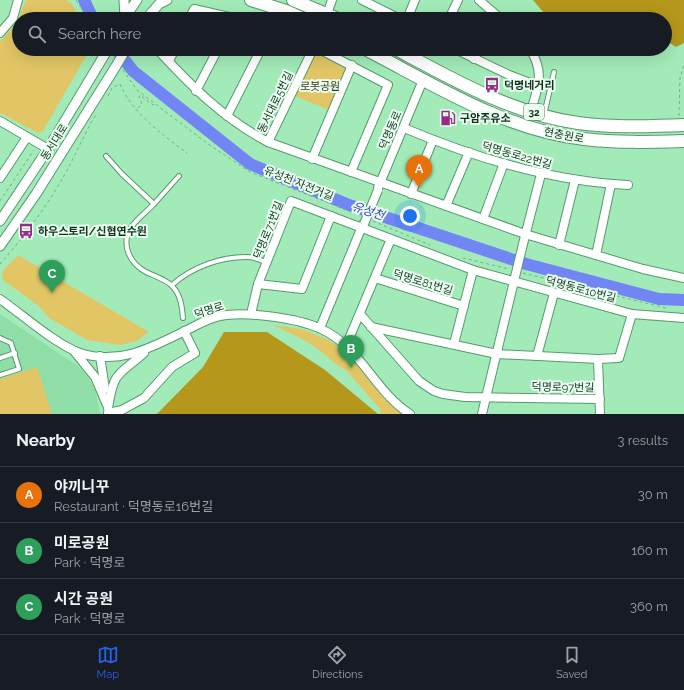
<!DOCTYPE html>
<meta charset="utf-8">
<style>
body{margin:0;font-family:Raleway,"Noto Sans KR",sans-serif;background:#20242c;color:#f1f3f6}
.you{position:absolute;left:410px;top:216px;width:14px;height:14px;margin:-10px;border:3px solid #fff;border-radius:50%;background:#1a73e8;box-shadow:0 0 0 6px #1a73e833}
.badge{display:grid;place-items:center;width:26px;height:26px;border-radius:50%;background:#2563eb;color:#fff;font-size:13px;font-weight:700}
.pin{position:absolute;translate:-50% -33px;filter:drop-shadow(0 1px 2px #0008)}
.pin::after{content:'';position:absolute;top:21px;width:14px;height:12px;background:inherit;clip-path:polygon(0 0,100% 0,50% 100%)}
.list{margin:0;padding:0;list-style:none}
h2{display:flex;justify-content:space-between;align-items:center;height:52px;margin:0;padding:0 16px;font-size:17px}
h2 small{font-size:13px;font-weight:400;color:#9ea1a6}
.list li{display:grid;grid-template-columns:26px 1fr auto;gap:12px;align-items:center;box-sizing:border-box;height:56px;padding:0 16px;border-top:1px solid #363941}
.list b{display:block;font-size:15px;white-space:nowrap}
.list p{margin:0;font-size:13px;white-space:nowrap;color:#9ea1a6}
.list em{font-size:13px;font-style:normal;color:#9ea1a6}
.icon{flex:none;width:22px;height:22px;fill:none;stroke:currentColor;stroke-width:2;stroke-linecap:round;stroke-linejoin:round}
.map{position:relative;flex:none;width:684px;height:414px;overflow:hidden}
.search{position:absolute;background:#171b24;box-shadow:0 4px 16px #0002;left:12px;right:12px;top:12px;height:44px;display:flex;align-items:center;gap:10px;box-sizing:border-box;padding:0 14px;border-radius:22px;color:#9ea1a6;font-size:15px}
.sheet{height:220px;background:#171b24}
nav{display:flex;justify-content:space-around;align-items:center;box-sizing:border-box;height:56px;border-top:1px solid #363941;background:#171b24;font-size:11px;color:#9ea1a6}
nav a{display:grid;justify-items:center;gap:2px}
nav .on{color:#2563eb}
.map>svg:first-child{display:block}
</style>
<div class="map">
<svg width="684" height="414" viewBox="0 0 684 414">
<rect width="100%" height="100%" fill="#a2ebb8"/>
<polygon fill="#8fdea8" points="0,314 79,367 87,376 95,390 100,414 0,414"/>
<g fill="#e2c665">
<path d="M27,0H66L71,3L81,19H19V49H90L43,131L38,133L0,113V41C8,34 14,27 19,18C22,12 22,5 27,0Z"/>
<polygon points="322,54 344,66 345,71 329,110 295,96 314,57"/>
<polygon points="18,255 149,332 137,341 120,345 87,340 49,318 40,307 3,280 2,272"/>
<path d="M273,325L302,329L329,340L343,350L402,414H380V409L346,370C335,365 325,354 315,347C302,338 287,332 273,325Z"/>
<polygon points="37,367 52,414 0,414 0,379"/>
</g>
<g fill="#b5971b">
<polygon points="533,0 684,0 684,43 676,47 665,40 665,19 549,19"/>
<polygon points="224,332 267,332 325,370 378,414 157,414 203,367"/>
</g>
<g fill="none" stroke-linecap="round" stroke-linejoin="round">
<g stroke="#7285f5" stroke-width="12">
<polyline points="84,0 93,19"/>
<polyline points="116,49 133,71 250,164 349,205 526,264 659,299 684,300"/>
</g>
<g stroke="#559b6d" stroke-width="6">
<g id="service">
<polyline points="544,115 554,72"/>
<path d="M106,156L122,174L154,204C147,211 138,218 132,226C120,243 129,263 146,272C154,276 168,280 173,287C181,296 182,307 183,318"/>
<polyline points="154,204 179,176"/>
<path d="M172,285C192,267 222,256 249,257C255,257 261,261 267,262"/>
<polyline points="0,338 11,343 19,369 0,375"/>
<polyline points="0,358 15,353"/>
</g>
</g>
<g stroke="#559b6d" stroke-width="10">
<g id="minor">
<polyline points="362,0 400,19"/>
<polyline points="479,0 501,19"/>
<polyline points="327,14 332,0"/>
<polyline points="189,19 194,9 238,19"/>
<polyline points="407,19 415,0"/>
<polyline points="449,19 458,0"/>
<polyline points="0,33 13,18 18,0"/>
<path d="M157,49C191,86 224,119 268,142L525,234L643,269L684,278"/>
<polyline points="319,49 388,85 351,172"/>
<polyline points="455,49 509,75 538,86"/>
<path d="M530,49C545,73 538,86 531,111"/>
<polyline points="474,59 479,49"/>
<polyline points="169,61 175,49"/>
<polyline points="196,91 218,49"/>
<polyline points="227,116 261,49"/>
<polyline points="0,121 48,149"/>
<path d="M404,128C475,158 550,181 628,185"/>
<polyline points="268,142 313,49"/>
<polyline points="312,159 352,65"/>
<polyline points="0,178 27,137"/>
<polyline points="378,188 423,80"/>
<polyline points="411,194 433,140"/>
<polyline points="446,206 469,152"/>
<polyline points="483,219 504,163"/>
<polyline points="523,244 541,174"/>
<polyline points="559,245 575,180"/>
<polyline points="596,255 611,184"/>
<polyline points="375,278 464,306"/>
<polyline points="258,284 302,289 331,216"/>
<path d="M0,299C23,315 55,344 80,353C121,366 154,346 189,329C199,324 209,318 220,316C245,311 298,318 321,329C360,346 375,392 410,414"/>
<polyline points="251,314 258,284 291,201 473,270 632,314 684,318"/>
<polyline points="360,314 419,381 434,391 443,394 465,397 600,399"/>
<polyline points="371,327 497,354 598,359 619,358 632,314"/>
<polyline points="320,328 363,224"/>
<polyline points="454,344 473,270"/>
<polyline points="346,346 391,239"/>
<polyline points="74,351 95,377 107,405"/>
<polyline points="100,356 105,389"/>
<polyline points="537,356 554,293"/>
<polyline points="598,359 600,414"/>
<path d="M108,408C114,370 118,376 144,353"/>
<polyline points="108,413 122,410 144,398 172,367 195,353 184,331"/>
<polyline points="482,414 515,277"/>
</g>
</g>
<g stroke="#559b6d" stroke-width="11">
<g id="tertiary">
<polyline points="124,0 125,17"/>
<polyline points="124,19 137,0"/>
<polyline points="146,19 159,4 167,0"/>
<polyline points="0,221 48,149 108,49"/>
<polyline points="0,246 36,194 116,66"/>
</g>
</g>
<g stroke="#559b6d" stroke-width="14">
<g id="primary">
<polyline points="251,0 286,11 304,19"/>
<polyline points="293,0 338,19"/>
<path d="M365,49C435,85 504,130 584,139C617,143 650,142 684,141"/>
<path d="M396,49C452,79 513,114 578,123C613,128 649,126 684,125"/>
</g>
</g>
<g stroke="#73ae85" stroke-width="1" stroke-dasharray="3 3" stroke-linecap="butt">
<polyline points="76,0 89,19"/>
<polyline points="123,70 137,90 208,144 250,172 359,215"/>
<path d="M108,96L112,88L120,84C132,113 163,135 187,153"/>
<polyline points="138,108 142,104 139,97 140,95 153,105 154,104"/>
<polyline points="679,116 680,78 684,65"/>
<polyline points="0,201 34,150"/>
<polyline points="373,221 430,245"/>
<polyline points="463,258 509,269"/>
<path d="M0,264C23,238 48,205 65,174C76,154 85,133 96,114"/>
<polyline points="523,273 666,308"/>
</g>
<use href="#service" stroke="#fff" stroke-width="4"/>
<use href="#minor" stroke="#fff" stroke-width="8"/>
<use href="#tertiary" stroke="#fff" stroke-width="9"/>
<use href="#primary" stroke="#fff" stroke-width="12"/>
<g stroke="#559b6d" stroke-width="10" stroke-linecap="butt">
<g id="minor-bridge">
<polyline points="364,224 378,190"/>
<polyline points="515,277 523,244"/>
</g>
</g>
<g stroke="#559b6d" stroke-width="11" stroke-linecap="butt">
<polyline id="tertiary-bridge" points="116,66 126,49"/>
</g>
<use href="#minor-bridge" stroke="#fff" stroke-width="8"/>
<use href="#tertiary-bridge" stroke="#fff" stroke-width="9"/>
</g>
<defs>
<g id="bus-bare" transform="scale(1.2)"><path d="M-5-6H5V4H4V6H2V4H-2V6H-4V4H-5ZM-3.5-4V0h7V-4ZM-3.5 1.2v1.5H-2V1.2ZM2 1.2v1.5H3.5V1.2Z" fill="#982a8a" stroke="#e9feef" stroke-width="2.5" paint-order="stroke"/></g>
<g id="fuel-bare" transform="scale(1.2)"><path d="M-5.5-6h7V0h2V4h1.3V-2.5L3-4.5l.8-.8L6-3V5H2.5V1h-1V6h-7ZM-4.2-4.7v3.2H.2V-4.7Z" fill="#982a8a" stroke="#e9feef" stroke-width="2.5" paint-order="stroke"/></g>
</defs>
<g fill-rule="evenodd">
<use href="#bus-bare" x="492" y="85"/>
<use href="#fuel-bare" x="448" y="118"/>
<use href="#bus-bare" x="26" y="231"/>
</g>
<g text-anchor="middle" stroke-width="4" stroke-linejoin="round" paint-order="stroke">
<rect fill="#e9feef" stroke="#536e5d" stroke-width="1" x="524" y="104" width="20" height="16" rx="3"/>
<g font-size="10" font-weight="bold" fill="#13311e">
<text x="534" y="116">32</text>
</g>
<g font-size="11" font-weight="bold" fill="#13311e" stroke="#e9feef" text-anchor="start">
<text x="504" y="89">덕명네거리</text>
<text x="460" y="122">구암주유소</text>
<text x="38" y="235">하우스토리/신협연수원</text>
</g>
<g font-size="11" fill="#3b341c" stroke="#e9feef">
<text x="320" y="90">로봇공원</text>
</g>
<g font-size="11" fill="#13311e" stroke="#e9feef">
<text transform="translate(275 102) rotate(-64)" y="4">동서대로5번길</text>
<text transform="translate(390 130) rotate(-67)" y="4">덕명동로</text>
<text transform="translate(564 135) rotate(11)" y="4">현충원로</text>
<text transform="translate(54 142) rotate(-58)" y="4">동서대로</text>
<text transform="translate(517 155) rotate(16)" y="4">덕명동로22번길</text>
<text transform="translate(299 183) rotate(22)" y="4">유성천 자전거길</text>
<text transform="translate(268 230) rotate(-68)" y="4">덕명로71번길</text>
<text transform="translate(423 282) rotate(17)" y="4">덕명로81번길</text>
<text transform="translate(581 289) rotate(15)" y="4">덕명동로10번길</text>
<text transform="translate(209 310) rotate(-18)" y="4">덕명로</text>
<text transform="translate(563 387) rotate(1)" y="4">덕명로97번길</text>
</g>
<g font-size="12" font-style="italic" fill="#393dbe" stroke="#e9feef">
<text transform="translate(368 211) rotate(19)" y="4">유성천</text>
</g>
</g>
</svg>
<div class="you"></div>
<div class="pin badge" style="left:419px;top:188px;background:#e8710a">A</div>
<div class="pin badge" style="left:351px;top:368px;background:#2e9e5b">B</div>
<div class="pin badge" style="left:52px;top:293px;background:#2e9e5b">C</div>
<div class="search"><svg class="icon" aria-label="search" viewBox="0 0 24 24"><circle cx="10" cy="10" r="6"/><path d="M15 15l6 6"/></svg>Search here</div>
</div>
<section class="sheet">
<h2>Nearby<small>3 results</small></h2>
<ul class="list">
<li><span class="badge" style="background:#e8710a">A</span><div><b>야끼니꾸</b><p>Restaurant · 덕명동로16번길</p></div><em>30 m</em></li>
<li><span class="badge" style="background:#2e9e5b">B</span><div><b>미로공원</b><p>Park · 덕명로</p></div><em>160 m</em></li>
<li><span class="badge" style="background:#2e9e5b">C</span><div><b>시간 공원</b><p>Park · 덕명로</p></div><em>360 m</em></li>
</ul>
</section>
<nav>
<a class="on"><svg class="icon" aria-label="map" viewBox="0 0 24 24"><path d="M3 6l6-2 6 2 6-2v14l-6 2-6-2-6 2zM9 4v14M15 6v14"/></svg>Map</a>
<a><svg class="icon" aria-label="directions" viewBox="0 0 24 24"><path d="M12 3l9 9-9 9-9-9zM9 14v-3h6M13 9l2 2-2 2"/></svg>Directions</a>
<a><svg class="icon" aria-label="saved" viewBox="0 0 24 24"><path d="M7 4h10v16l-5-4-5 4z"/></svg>Saved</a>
</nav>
